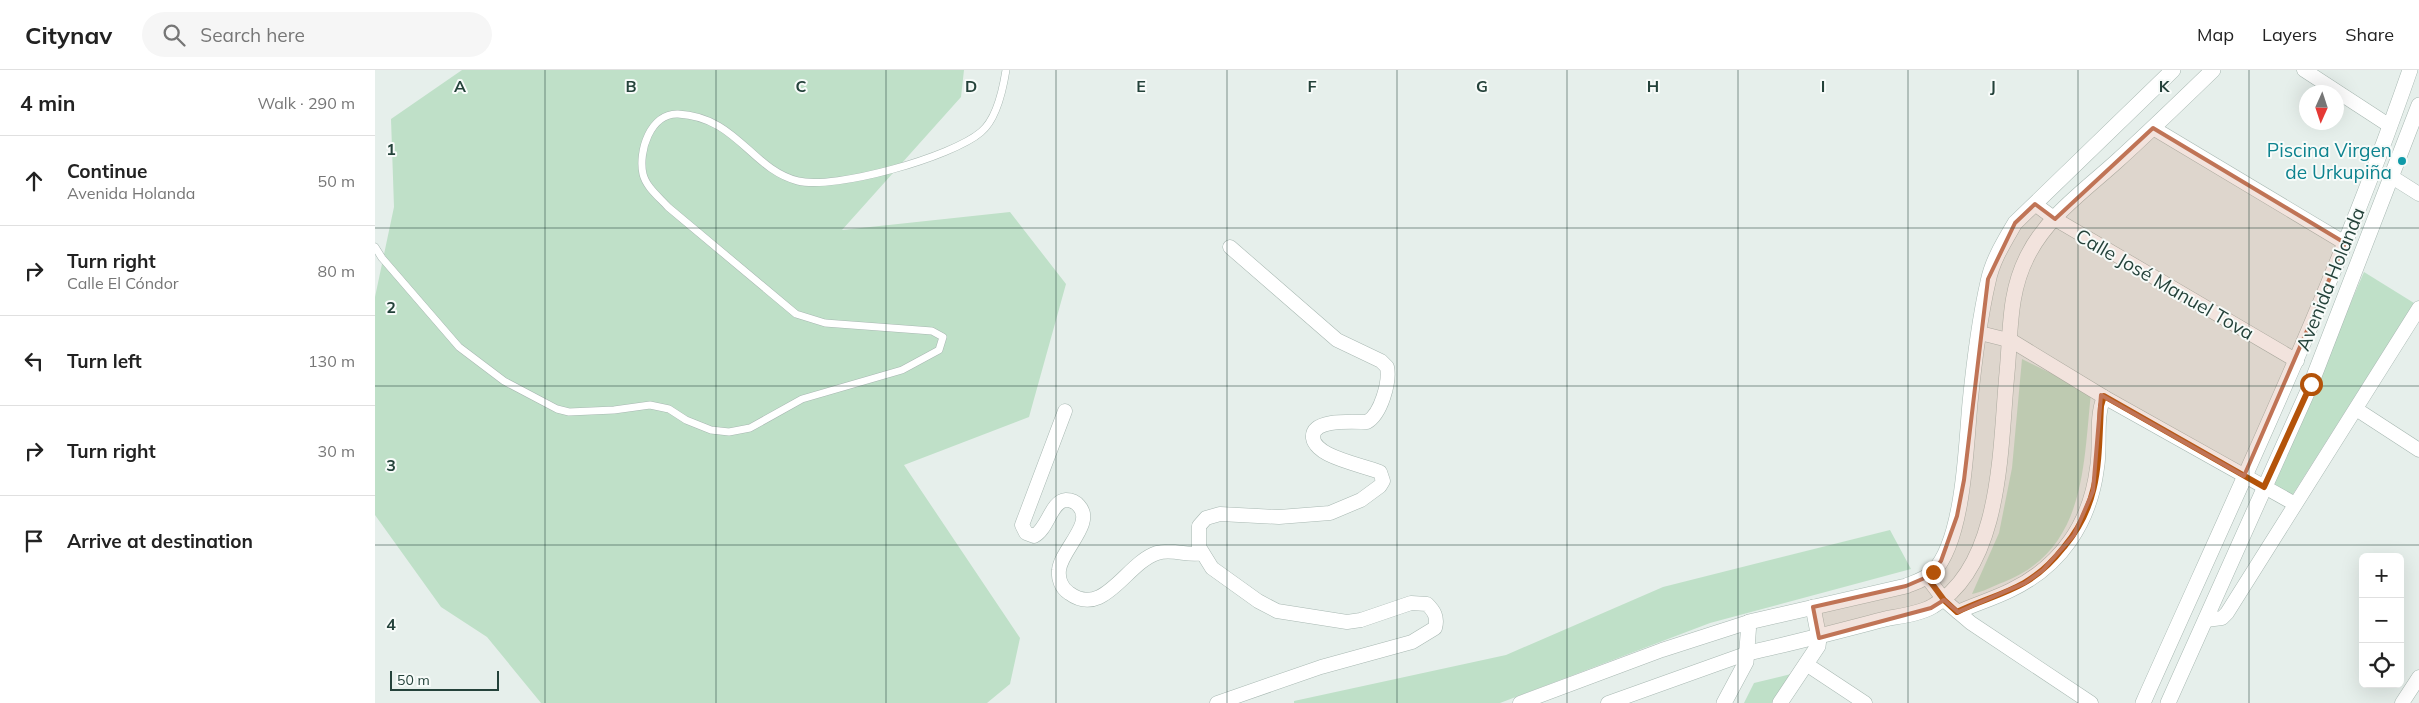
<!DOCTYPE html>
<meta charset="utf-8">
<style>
body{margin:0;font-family:Mulish,sans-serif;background:#f6f6f6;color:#222}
.controls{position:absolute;right:15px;bottom:15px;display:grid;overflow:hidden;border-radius:8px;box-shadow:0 5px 20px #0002}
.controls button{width:45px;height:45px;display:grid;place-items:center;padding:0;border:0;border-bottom:1px solid #e0e0e0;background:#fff;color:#222;font:25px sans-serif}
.compass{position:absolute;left:1924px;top:15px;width:45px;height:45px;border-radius:50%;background:#fff;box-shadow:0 5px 20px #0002;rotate:183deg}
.scale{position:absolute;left:15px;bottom:12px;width:109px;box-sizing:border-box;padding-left:5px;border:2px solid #24423a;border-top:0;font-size:14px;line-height:18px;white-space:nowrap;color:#24423a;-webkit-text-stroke:4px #f7fbf9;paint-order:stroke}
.stop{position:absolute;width:15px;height:15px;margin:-11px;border:4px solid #b45309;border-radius:50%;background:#fff}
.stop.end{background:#b45309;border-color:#fff;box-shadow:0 1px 5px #0008}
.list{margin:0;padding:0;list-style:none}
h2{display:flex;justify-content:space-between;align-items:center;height:65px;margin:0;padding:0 20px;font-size:21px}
h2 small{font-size:16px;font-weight:400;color:#767676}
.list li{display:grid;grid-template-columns:32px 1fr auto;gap:15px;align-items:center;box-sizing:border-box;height:90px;padding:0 20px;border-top:1px solid #e0e0e0}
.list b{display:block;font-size:19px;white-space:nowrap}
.list p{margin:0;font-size:16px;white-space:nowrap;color:#767676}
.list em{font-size:16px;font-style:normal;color:#767676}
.icon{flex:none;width:28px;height:28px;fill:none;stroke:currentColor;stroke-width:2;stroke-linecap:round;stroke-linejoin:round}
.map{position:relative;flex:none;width:2044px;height:633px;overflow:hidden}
header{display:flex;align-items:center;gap:30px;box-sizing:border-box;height:70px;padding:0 25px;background:#fff;border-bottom:1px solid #e0e0e0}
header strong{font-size:24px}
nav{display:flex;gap:28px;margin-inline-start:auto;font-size:18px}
.search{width:350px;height:45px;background:#f6f6f6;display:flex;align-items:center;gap:12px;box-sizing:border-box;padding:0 18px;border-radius:28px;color:#767676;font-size:19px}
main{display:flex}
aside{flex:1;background:#fff}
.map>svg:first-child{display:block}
</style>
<header>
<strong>Citynav</strong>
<div class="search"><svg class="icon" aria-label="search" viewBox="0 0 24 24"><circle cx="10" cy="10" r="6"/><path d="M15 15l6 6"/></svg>Search here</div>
<nav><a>Map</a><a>Layers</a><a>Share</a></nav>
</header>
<main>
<aside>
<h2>4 min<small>Walk · 290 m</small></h2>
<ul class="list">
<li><svg class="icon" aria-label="ahead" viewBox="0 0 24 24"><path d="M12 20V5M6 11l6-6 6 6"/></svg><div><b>Continue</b><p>Avenida Holanda</p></div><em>50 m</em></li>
<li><svg class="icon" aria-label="right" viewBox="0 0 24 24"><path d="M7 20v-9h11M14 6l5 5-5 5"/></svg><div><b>Turn right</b><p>Calle El Cóndor</p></div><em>80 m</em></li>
<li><svg class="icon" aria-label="left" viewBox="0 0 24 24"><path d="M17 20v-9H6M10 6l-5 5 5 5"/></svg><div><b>Turn left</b></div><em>130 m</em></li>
<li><svg class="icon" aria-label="right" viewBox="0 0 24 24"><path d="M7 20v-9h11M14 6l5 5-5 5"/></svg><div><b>Turn right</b></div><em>30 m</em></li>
<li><svg class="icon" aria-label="arrive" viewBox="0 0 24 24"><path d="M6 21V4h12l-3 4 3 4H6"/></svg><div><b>Arrive at destination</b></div></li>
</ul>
</aside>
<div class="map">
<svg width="2044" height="633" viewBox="0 0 2044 633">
<rect width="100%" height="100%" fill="#e6efeb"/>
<g fill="#bfe0c8">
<polygon points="87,0 589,0 586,27 467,160 635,142 691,214 654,347 529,395 645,568 635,614 612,633 166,633 112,567 66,537 0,445 0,227 19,137 16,49"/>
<polygon points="1989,202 2039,233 1918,424 1913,424 1901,420 1898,413"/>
<path d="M1647,289L1716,323C1708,397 1711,479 1629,512C1618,516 1608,522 1597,524L1624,463L1637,398Z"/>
<polygon points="1515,460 1536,499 1335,553 1125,633 919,633 919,631 1131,585 1288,517"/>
<polygon points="1424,602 1404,633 1369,633 1379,613"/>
</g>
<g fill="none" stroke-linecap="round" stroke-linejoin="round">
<g stroke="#a8b8b2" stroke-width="8">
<path id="service" d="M0,177L7,188L84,277L129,311L182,339L194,342L239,340L275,335L294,339L311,350L336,360L354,362L375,358L427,329L527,300L564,280L568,267L557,261L450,253L421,244L293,137C284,127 271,117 268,104C263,82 275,43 303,44C362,47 376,99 423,111C460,120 577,87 606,62C622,49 628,19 631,0"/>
</g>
<g stroke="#a8b8b2" stroke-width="15">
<g id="minor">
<polyline points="1929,0 2015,56"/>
<polyline points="1778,58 1970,173"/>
<polyline points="2017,107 2044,124"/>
<polyline points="1660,134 1680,149 1922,291"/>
<polyline points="1605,263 1637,271 1729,327 1920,434"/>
<polyline points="1981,339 2044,380"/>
<path d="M690,341L647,455L651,463L659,466C673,459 676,431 691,430C696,430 701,432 704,436C720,453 686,480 684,500C683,508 686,518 694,523C729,549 751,493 782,483C798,478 815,487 827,483"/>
<polyline points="1552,507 1569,530 1596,553 1716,633"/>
<path d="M1583,542C1600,534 1618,529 1636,520C1686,496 1715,453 1722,398C1726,376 1720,348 1729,327"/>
<polyline points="1831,550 1847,548 1852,543 2044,238"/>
<polyline points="1431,594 1490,633"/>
<path d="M842,633L946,597L1037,572L1060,558C1063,547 1059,541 1052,534L1036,533L986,550L972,552L902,541L883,531L837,498L824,477V456L831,448L845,444L904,447L955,443L986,430L1005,416L1008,411L1005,402C988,396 969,392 953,384C947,381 939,375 938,368C936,348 980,352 992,352C1006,344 1015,312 1012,297L1006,291L962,270L855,177"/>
<polyline points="1145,633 1287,580 1374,552"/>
<polyline points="1233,633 1373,583"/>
<polyline points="2027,633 2044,607"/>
</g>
</g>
<g stroke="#a8b8b2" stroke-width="16">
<g id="tertiary">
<path d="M1373,583C1419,573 1464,561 1510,549C1525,546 1545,544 1558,536C1628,496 1625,374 1632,303C1636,262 1633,223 1653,185C1672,147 1710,120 1741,92C1774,62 1806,31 1838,0"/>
<path d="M1349,633L1371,592L1374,552L1531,516C1541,512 1551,509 1558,502C1589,470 1591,376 1595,333C1599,293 1604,251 1613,212C1617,191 1629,172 1640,153L1798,0"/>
<polyline points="1405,633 1443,576 1444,568 1438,537"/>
<path d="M1768,633C1861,424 1960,217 2035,0"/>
<polyline points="1793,633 1936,314 2044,35"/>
</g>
</g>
<use href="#service" stroke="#fff" stroke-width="7"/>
<use href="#minor" stroke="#fff" stroke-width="14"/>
<use href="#tertiary" stroke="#fff" stroke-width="15"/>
</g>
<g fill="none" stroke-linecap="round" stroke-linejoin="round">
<path stroke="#b45309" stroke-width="6" d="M1558,502L1552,507L1569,530L1582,542C1604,531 1628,525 1649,513C1665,504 1678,491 1689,477C1726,433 1723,391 1726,336L1729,326L1889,417L1936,314"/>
</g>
<path fill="#c07456" fill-opacity="0.2" stroke="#c07456" stroke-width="4" stroke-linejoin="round" d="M1778,58L1970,173L1869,406L1726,325L1718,421L1699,465L1668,500L1650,513L1583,542L1569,530L1556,538L1444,568L1438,537L1531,516L1552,507L1566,491L1582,446L1589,410L1613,209L1640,153L1660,134L1680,149Z"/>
<path fill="none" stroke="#24423a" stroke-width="1" stroke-opacity="0.55" d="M170,0V633M341,0V633M511,0V633M681,0V633M852,0V633M1022,0V633M1192,0V633M1363,0V633M1533,0V633M1703,0V633M1874,0V633M0,158H2044M0,316H2044M0,475H2044"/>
<circle fill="#0f9aa8" stroke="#f7fbf9" stroke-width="2" cx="2027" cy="91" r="5"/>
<g text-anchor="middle" stroke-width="4" stroke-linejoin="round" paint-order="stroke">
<g font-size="19" fill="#0d838f" stroke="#f7fbf9" text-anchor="end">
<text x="2017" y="87">Piscina Virgen<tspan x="2017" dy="22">de Urkupiña</tspan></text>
</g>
<g font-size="19" fill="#24423a" stroke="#f7fbf9">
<text transform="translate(1955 209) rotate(-68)" y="7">Avenida Holanda</text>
<text transform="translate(1790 214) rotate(30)" y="7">Calle José Manuel Tova</text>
</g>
</g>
<g font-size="16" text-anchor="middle" font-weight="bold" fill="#24423a" stroke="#f7fbf9" stroke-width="4" stroke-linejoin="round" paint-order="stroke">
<text x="85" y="22">A</text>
<text x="256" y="22">B</text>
<text x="426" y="22">C</text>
<text x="596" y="22">D</text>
<text x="766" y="22">E</text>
<text x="937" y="22">F</text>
<text x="1107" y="22">G</text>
<text x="1278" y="22">H</text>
<text x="1448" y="22">I</text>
<text x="1618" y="22">J</text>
<text x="1789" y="22">K</text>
<text x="16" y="85">1</text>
<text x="16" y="243">2</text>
<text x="16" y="401">3</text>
<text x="16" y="560">4</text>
</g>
</svg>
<div class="controls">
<button>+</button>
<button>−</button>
<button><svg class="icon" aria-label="locate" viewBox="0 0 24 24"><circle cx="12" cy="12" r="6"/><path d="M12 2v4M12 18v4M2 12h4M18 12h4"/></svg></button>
</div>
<svg class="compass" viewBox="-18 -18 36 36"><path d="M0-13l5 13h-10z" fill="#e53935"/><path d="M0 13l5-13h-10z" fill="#767676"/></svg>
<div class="scale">50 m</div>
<div class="stop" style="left:1936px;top:314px"></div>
<div class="stop end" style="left:1558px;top:502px"></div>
</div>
</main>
